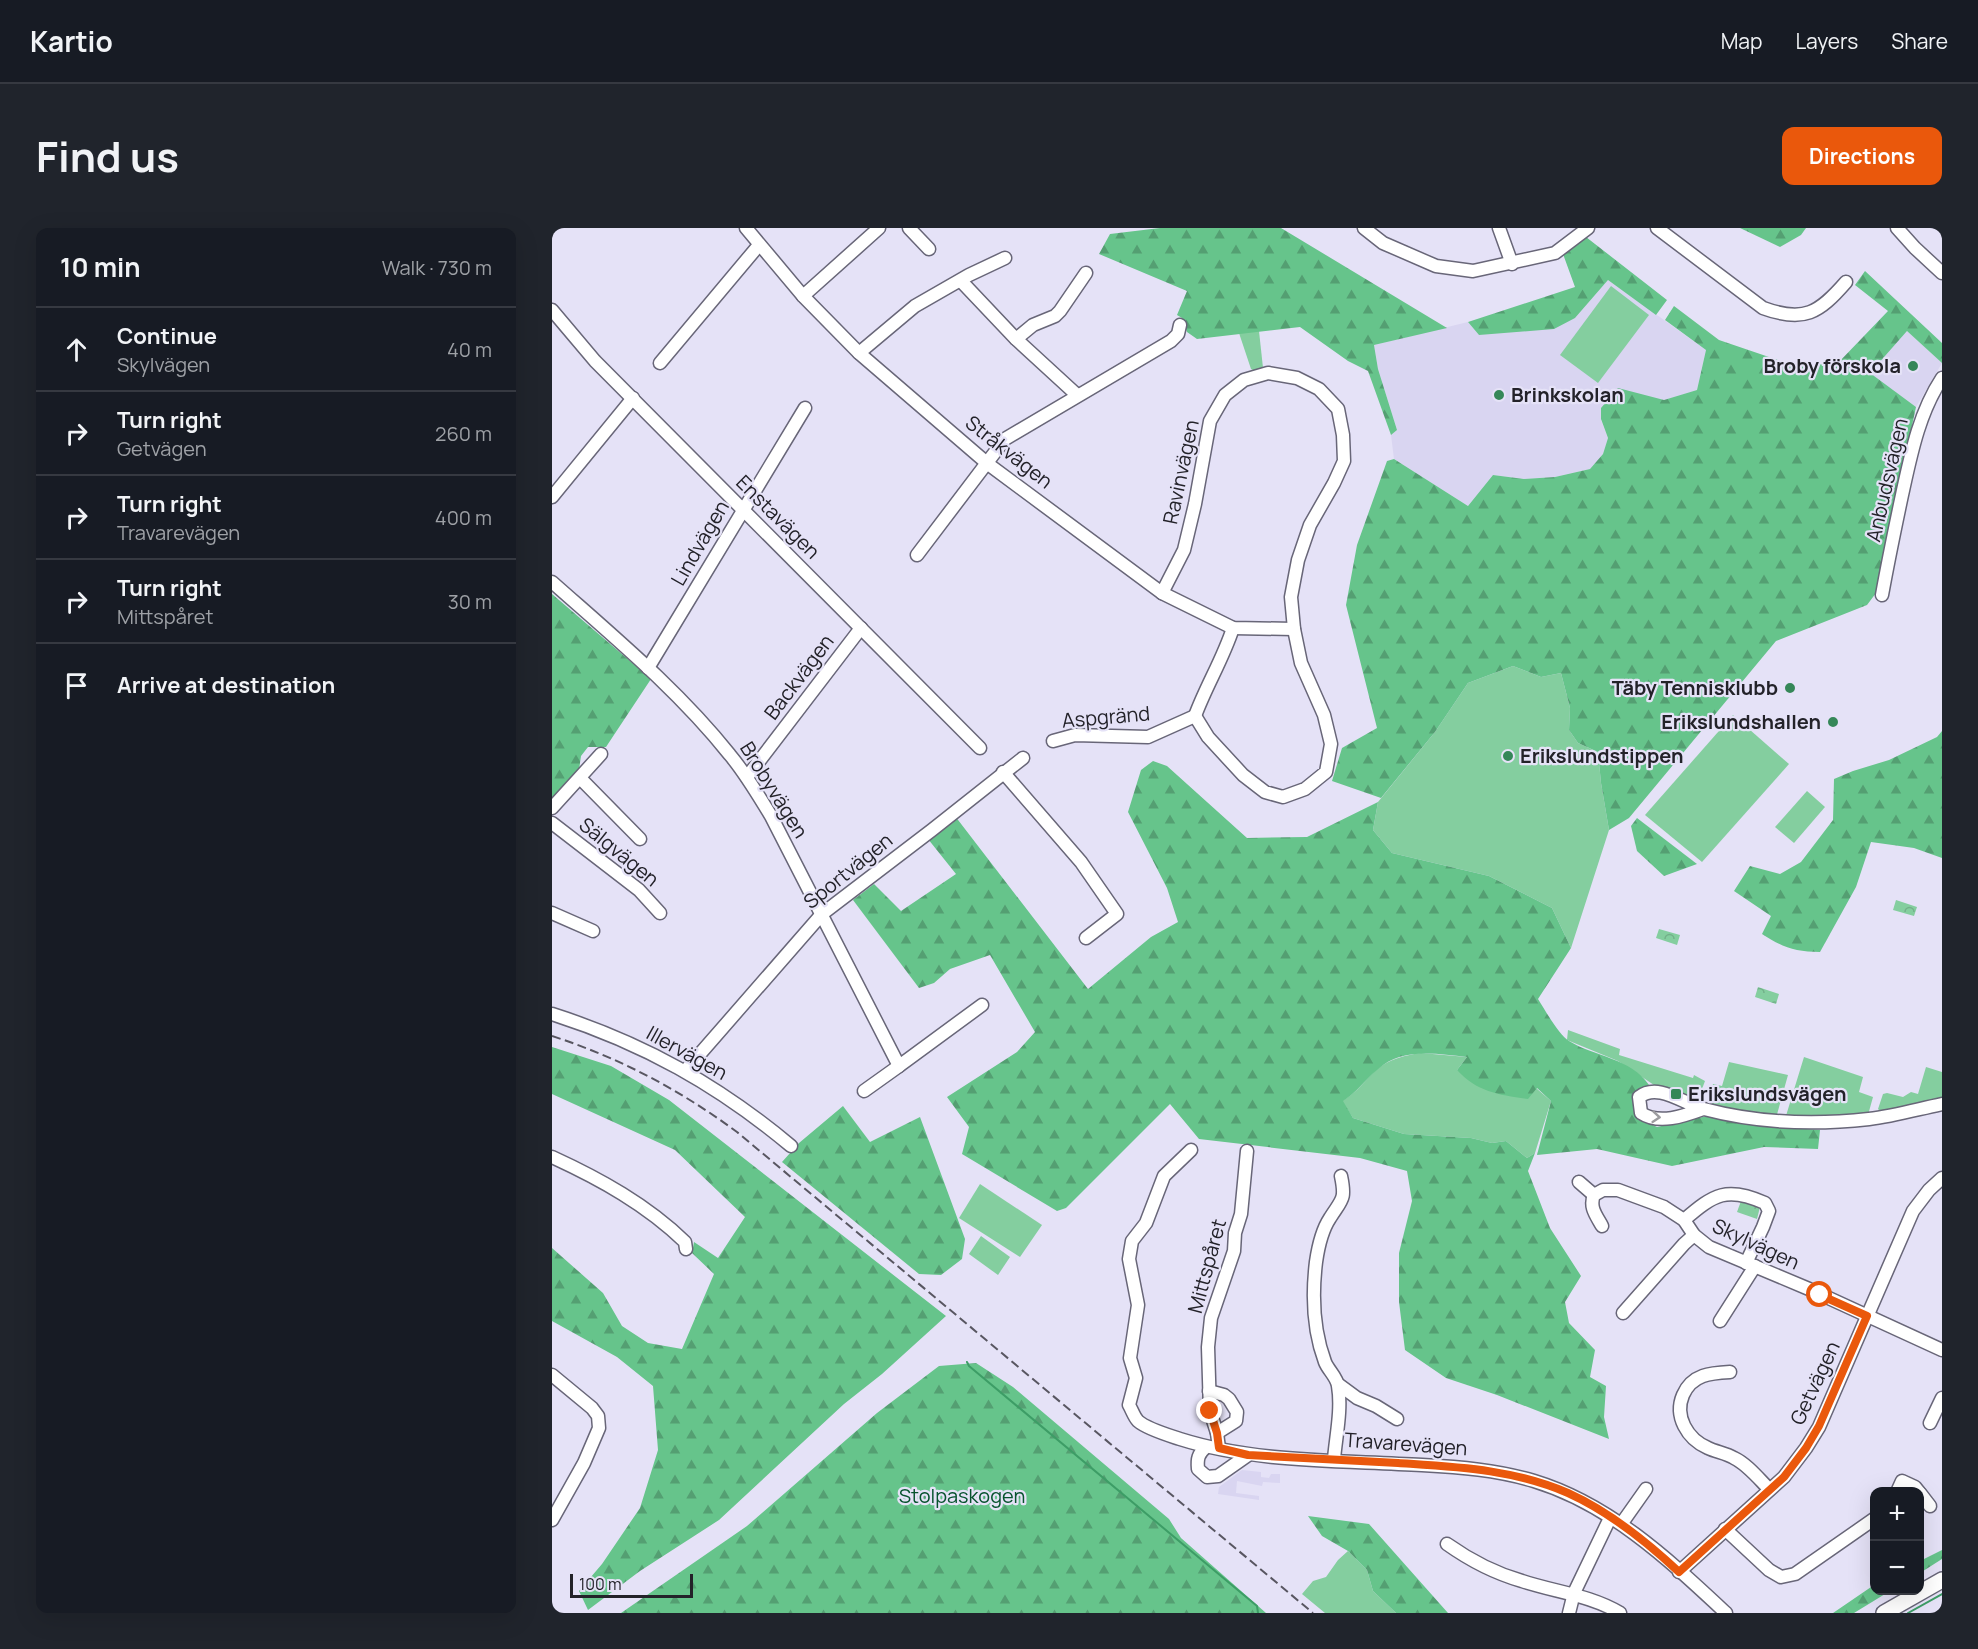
<!DOCTYPE html>
<meta charset="utf-8">
<style>
body{margin:0;font-family:Manrope,sans-serif;background:#20242c;color:#f1f3f6}
.controls{position:absolute;right:18px;bottom:18px;display:grid;overflow:hidden;border-radius:12px;box-shadow:0 6px 24px #0002}
.controls button{width:54px;height:54px;display:grid;place-items:center;padding:0;border:0;border-bottom:2px solid #363941;background:#171b24;color:#f1f3f6;font:30px sans-serif}
.scale{position:absolute;left:18px;bottom:15px;width:123px;box-sizing:border-box;padding-left:6px;border:3px solid #232229;border-top:0;font-size:16px;line-height:21px;white-space:nowrap;color:#232229;-webkit-text-stroke:4px #e5e2f7;paint-order:stroke}
.stop{position:absolute;width:18px;height:18px;margin:-14px;border:4px solid #ea580c;border-radius:50%;background:#fff}
.stop.end{background:#ea580c;border-color:#fff;box-shadow:0 2px 6px #0008}
.list{margin:0;padding:0;list-style:none}
h2{display:flex;justify-content:space-between;align-items:center;height:78px;margin:0;padding:0 24px;font-size:26px}
h2 small{font-size:20px;font-weight:400;color:#9ea1a6}
.list li{display:grid;grid-template-columns:39px 1fr auto;gap:18px;align-items:center;box-sizing:border-box;height:84px;padding:0 24px;border-top:2px solid #363941}
.list b{display:block;font-size:22px;white-space:nowrap}
.list p{margin:0;font-size:20px;white-space:nowrap;color:#9ea1a6}
.list em{font-size:20px;font-style:normal;color:#9ea1a6}
.icon{flex:none;width:33px;height:33px;fill:none;stroke:currentColor;stroke-width:2;stroke-linecap:round;stroke-linejoin:round}
.map{position:relative;flex:none;width:1390px;height:1385px;overflow:hidden;border-radius:12px}
header{display:flex;align-items:center;gap:36px;box-sizing:border-box;height:84px;padding:0 30px;background:#171b24;border-bottom:2px solid #363941}
header strong{font-size:28px}
nav{display:flex;gap:33px;margin-inline-start:auto;font-size:21px}
.intro{display:flex;align-items:center;justify-content:space-between;box-sizing:border-box;height:144px;padding:0 36px}
h1{margin:0;font-size:42px}
.button{padding:15px 27px;border-radius:12px;background:#ea580c;color:#fff;font-size:21px;font-weight:700}
main{display:flex;gap:36px;padding:0 36px}
aside{flex:1;background:#171b24;border-radius:12px;box-shadow:0 6px 24px #0002}
.map>svg:first-child{display:block}
</style>
<header>
<strong>Kartio</strong>
<nav><a>Map</a><a>Layers</a><a>Share</a></nav>
</header>
<div class="intro"><h1>Find us</h1><a class="button">Directions</a></div>
<main>
<aside>
<h2>10 min<small>Walk · 730 m</small></h2>
<ul class="list">
<li><svg class="icon" aria-label="ahead" viewBox="0 0 24 24"><path d="M12 20V5M6 11l6-6 6 6"/></svg><div><b>Continue</b><p>Skylvägen</p></div><em>40 m</em></li>
<li><svg class="icon" aria-label="right" viewBox="0 0 24 24"><path d="M7 20v-9h11M14 6l5 5-5 5"/></svg><div><b>Turn right</b><p>Getvägen</p></div><em>260 m</em></li>
<li><svg class="icon" aria-label="right" viewBox="0 0 24 24"><path d="M7 20v-9h11M14 6l5 5-5 5"/></svg><div><b>Turn right</b><p>Travarevägen</p></div><em>400 m</em></li>
<li><svg class="icon" aria-label="right" viewBox="0 0 24 24"><path d="M7 20v-9h11M14 6l5 5-5 5"/></svg><div><b>Turn right</b><p>Mittspåret</p></div><em>30 m</em></li>
<li><svg class="icon" aria-label="arrive" viewBox="0 0 24 24"><path d="M6 21V4h12l-3 4 3 4H6"/></svg><div><b>Arrive at destination</b></div></li>
</ul>
</aside>
<div class="map">
<svg width="1390" height="1385" viewBox="0 0 1390 1385">
<defs>
<pattern id="forest-firs" width="22" height="20" patternUnits="userSpaceOnUse" patternTransform="scale(1.5)"><rect width="22" height="20" fill="#66c48b"/><path d="M5 1l3.5 6h-7zM16 11l3.5 6h-7z" fill="#549f72"/></pattern>
<pattern id="park-crowns" width="20" height="18" patternUnits="userSpaceOnUse" patternTransform="scale(1.5)"><rect width="20" height="18" fill="#84ce9f"/><path d="M2 6a3 3 0 1 1 6 0M12 15a3 3 0 1 1 6 0" fill="none" stroke="#72b189"/></pattern>
</defs>
<rect width="100%" height="100%" fill="#e5e2f7"/>
<g fill="#d9d5f1">
<polygon points="1056,52 1154,122 1145,162 1049,192 1056,210 1051,226 1038,241 1003,249 972,251 941,247 916,278 842,231 839,207 845,202 826,141 822,117 916,94 927,107 1023,90"/>
<polygon points="1355,103 1390,135 1364,179 1317,145"/>
<polygon points="690,1242 709,1244 709,1249 717,1250 719,1246 728,1246 728,1255 711,1254 710,1258 685,1253 684,1265 707,1268 707,1272 666,1266 667,1259"/>
</g>
<g fill="#84ce9f">
<polygon points="1059,58 1097,87 1046,155 1008,127"/>
<polygon points="707,103 711,140 703,143 699,141 687,105"/>
<polygon points="961,438 989,449 1009,445 1018,480 1017,502 1026,515 1046,524 1049,555 1057,602 1019,720 1000,680 937,648 840,625 821,602 826,574 883,504 916,455"/>
<polygon points="1181,487 1237,536 1150,634 1093,587"/>
<polygon points="1255,563 1273,579 1242,615 1223,599"/>
<polygon points="1016,802 1068,821 1067,827 1141,850 1142,847 1153,853 1147,869 1142,872 1105,859 1066,833 1015,812"/>
<path d="M869,825L915,829L905,842L984,860L999,873L983,925L975,930L954,913L940,915L919,910L852,906L801,890L790,873C807,863 812,853 825,841C838,831 854,827 869,825Z"/>
<polygon points="1252,829 1311,849 1307,864 1321,869 1316,887 1233,891"/>
<polygon points="1177,834 1236,847 1224,890 1158,876 1156,873 1161,856 1170,858"/>
<polygon points="1374,839 1390,844 1390,870 1329,884 1326,881 1331,866 1335,865 1351,869 1359,864 1366,866"/>
<polygon points="428,956 490,997 468,1029 407,990"/>
<polygon points="429,1008 458,1029 446,1047 417,1026"/>
<polygon points="796,1323 815,1342 821,1363 844,1385 773,1385 750,1366 761,1353 774,1349 786,1332"/>
</g>
<g fill="url(#forest-firs)">
<polygon points="608,0 729,0 895,100 822,117 826,141 845,202 839,207 816,143 796,133 748,99 645,111 635,104 630,90 625,87 635,63 547,26 558,6"/>
<polygon points="1188,0 1254,0 1249,7 1228,19"/>
<polygon points="1034,9 1115,72 1104,87 1056,52 1023,90 1002,101 927,107 916,94 1023,59 1011,26"/>
<polygon points="1313,43 1390,115 1390,135 1355,103 1318,145 1364,179 1324,365 1315,377 1224,413 1077,590 1057,602 1049,555 1046,524 1026,515 1017,502 1018,480 1009,445 989,449 961,438 916,455 883,504 829,570 780,553 790,520 825,500 794,377 805,317 835,233 842,231 916,278 941,247 972,251 1003,249 1038,241 1051,226 1056,210 1049,191 1049,180 1066,160 1112,172 1145,162 1154,122 1113,92 1122,78 1167,112 1243,138 1286,135 1336,83 1303,57"/>
<polygon points="0,366 99,451 54,519 36,519 29,528 27,542 0,571"/>
<path d="M1390,503V630L1362,620L1319,614L1304,659L1268,724C1243,724 1230,719 1210,706L1219,688L1182,663L1198,638L1228,646L1249,634L1281,592L1282,551L1301,543L1337,532L1385,509Z"/>
<path d="M601,533L615,538L695,610L755,609L826,574L821,602L840,625L937,648L1000,680L1019,720L986,771C993,782 1007,807 1017,813C1043,829 1079,830 1097,857L1086,863L1087,890L1105,899L1160,887L1214,898L1268,902L1266,921L1212,919L1120,938L1045,921L985,927L999,873L985,860L976,871C947,867 925,864 905,842L915,829C884,826 850,819 825,842C812,853 805,864 791,873L801,890L852,906L919,910L940,915L954,913L975,930L983,925L976,943L998,1000L1029,1048L1013,1074L1017,1095L1043,1122L1038,1149L1054,1158L1052,1189L1057,1211L945,1167L894,1150L853,1122L847,1074V1025L860,973L855,943L808,930L647,911L618,876L514,980L505,983L410,926L417,899L395,869L465,824L483,804L438,727L398,741L382,755L367,760L301,672L322,656L349,683L404,646L376,611L403,588L536,761L599,709L626,694L615,660L576,584L589,542Z"/>
<polygon points="1085,590 1145,636 1112,648 1085,623 1079,598"/>
<polygon points="0,819 59,838 117,872 394,1088 330,1146 292,1176 167,1292 88,1343 36,1382 27,1363 50,1336 88,1280 106,1222 101,1158 65,1129 0,1093 0,1020 51,1065 70,1098 96,1115 130,1121 162,1046 140,1025 142,1014 166,1030 193,989 123,922 0,866"/>
<polygon points="291,878 318,914 368,889 413,1011 410,1031 389,1047 367,1046 230,934 247,915"/>
<polygon points="424,1135 461,1159 617,1291 629,1310 714,1385 69,1385 195,1298 325,1185 387,1138"/>
<polygon points="756,1288 817,1296 896,1385 844,1385 821,1363 815,1342 796,1323 770,1308"/>
<polygon points="1390,1322 1390,1331 1368,1345 1368,1333"/>
<polygon points="1322,1357 1322,1362 1338,1363 1302,1385 1281,1385"/>
</g>
<g fill="url(#park-crowns)">
<polygon points="1344,672 1365,679 1362,688 1341,682"/>
<polygon points="1107,701 1128,707 1125,717 1104,710"/>
<polygon points="1206,759 1227,766 1224,776 1203,769"/>
<polygon points="1189,973 1208,979 1205,991 1185,984"/>
</g>
<g fill="none" stroke-linecap="round" stroke-linejoin="round">
<g stroke="#3d9d66" stroke-width="2">
<polyline points="415,1134 417,1138 705,1378 706,1385"/>
<polyline points="1356,1385 1390,1366"/>
</g>
<g stroke="#686678" stroke-width="15">
<g id="minor">
<polyline points="194,0 251,68 307,125 436,236 610,365 681,400 742,401"/>
<polyline points="357,0 377,21"/>
<polyline points="812,0 831,15 884,38 921,43 1003,25 1036,0"/>
<polyline points="947,0 960,36"/>
<path d="M1105,0L1211,80C1252,95 1267,85 1294,54"/>
<polyline points="1345,0 1363,20 1390,45"/>
<polyline points="409,53 464,111 525,167"/>
<polyline points="251,68 327,0"/>
<polyline points="0,82 43,133 428,520"/>
<polyline points="464,111 481,97 503,88 508,83 534,45"/>
<polyline points="307,125 363,78 417,47 453,30"/>
<polyline points="108,135 207,17"/>
<polyline points="0,269 81,170"/>
<polyline points="365,327 453,211 619,113 626,106 628,97"/>
<path d="M0,354C62,409 126,462 178,527C194,546 206,567 219,588L347,838L430,777"/>
<polyline points="610,365 632,322 643,276 658,193 673,167 692,152 716,145 745,150 767,161 786,181 791,207 792,233 782,255 758,297 746,332 739,369 742,401 749,435 772,487 779,516 774,544 753,561 731,569 713,564 691,547 656,509 643,488"/>
<path d="M1330,367C1336,334 1343,300 1350,267C1359,226 1367,185 1390,150"/>
<polyline points="96,440 253,180"/>
<path d="M643,488C654,458 671,431 681,400"/>
<polyline points="501,513 523,507 596,509 643,488"/>
<polyline points="451,544 529,634 565,686 534,710"/>
<polyline points="195,549 309,400"/>
<polyline points="28,550 88,611"/>
<polyline points="0,580 49,526"/>
<polyline points="0,595 87,662 108,685"/>
<polyline points="0,685 41,703"/>
<path d="M0,786C91,815 166,857 239,918"/>
<polyline points="133,843 270,686 380,602 471,530"/>
<polyline points="312,863 347,838"/>
<path d="M1151,881C1132,888 1107,897 1089,885L1087,869C1106,854 1132,876 1152,881C1205,895 1263,897 1317,891C1342,888 1366,881 1390,876"/>
<path d="M639,922L612,948L594,995L580,1013L577,1031L586,1077L578,1130L584,1150L577,1177C580,1182 582,1189 586,1193C595,1201 616,1207 628,1211C704,1235 790,1232 870,1237C908,1239 945,1242 982,1253C1058,1276 1117,1332 1174,1385"/>
<path d="M0,929C48,951 95,977 133,1014L134,1021"/>
<polyline points="1027,954 1042,967"/>
<path d="M1132,992C1162,966 1175,958 1213,975L1217,983L1211,999L1194,1035"/>
<path d="M1050,998C1044,987 1037,979 1042,967L1051,962H1066L1112,979L1132,992L1142,1007L1157,1019L1257,1061L1390,1122"/>
<polyline points="1071,1085 1132,1016 1142,1007"/>
<polyline points="1168,1093 1203,1038"/>
<path d="M1178,1144C1159,1145 1140,1146 1131,1167C1122,1188 1135,1211 1156,1220C1164,1224 1174,1225 1182,1230C1195,1236 1207,1251 1217,1261"/>
<polyline points="0,1147 40,1180 46,1188 47,1200 32,1235 0,1292"/>
<polyline points="786,1156 805,1170 824,1178 845,1191"/>
<polyline points="657,1163 672,1167 677,1171 685,1184 684,1193 665,1205"/>
<polyline points="1378,1195 1390,1170"/>
<path d="M654,1219C646,1226 645,1231 646,1241L655,1249L666,1248L696,1227"/>
<polyline points="667,1220 665,1205 658,1183 656,1119 659,1090 682,1023 683,1005 689,986 695,923"/>
<path d="M782,1231C784,1208 790,1181 786,1158C785,1149 776,1142 773,1134C761,1102 760,1067 764,1034C766,1020 770,1002 778,990C790,971 794,972 789,948"/>
<polyline points="1345,1264 1350,1253 1363,1259 1367,1264"/>
<polyline points="1368,1265 1378,1278"/>
<polyline points="1070,1295 1094,1261"/>
<polyline points="1173,1301 1217,1342 1229,1349 1243,1346 1322,1291"/>
<path d="M895,1316C919,1333 942,1345 970,1353C1003,1364 1038,1367 1068,1385"/>
<polyline points="1127,1344 1232,1249 1254,1220 1267,1199 1361,983 1377,962 1390,950"/>
<polyline points="1017,1385 1022,1365 1058,1290"/>
</g>
</g>
<g stroke="#686678" stroke-width="18">
<polyline id="major" points="1332,1385 1390,1352"/>
</g>
<use href="#minor" stroke="#fff" stroke-width="12"/>
<use href="#major" stroke="#fff" stroke-width="15"/>
<path stroke="#585661" stroke-width="2" stroke-dasharray="9 4.5" stroke-linecap="butt" d="M0,808C68,830 128,862 185,904L761,1385"/>
</g>
<defs><path id="oneway-chevron" d="M-2-3.5L2.5 0L-2 3.5" fill="none" stroke-width="1.6" stroke-linecap="round" stroke-linejoin="round" transform="scale(1.5)"/></defs>
<use stroke="#9c9c9f" href="#oneway-chevron" transform="translate(1104 889) rotate(5)"/>
<g fill="none" stroke-linecap="round" stroke-linejoin="round">
<path stroke="#ea580c" stroke-width="8" d="M658,1183L665,1205L667,1220L696,1227C746,1230 796,1232 846,1235C906,1239 960,1241 1016,1265C1058,1284 1094,1313 1127,1344L1232,1249L1254,1220L1267,1198L1315,1088L1268,1067"/>
</g>
<g fill="#358758" stroke="#e5e2f7" stroke-width="2">
<circle cx="1361" cy="138" r="6"/>
<circle cx="947" cy="167" r="6"/>
<circle cx="1238" cy="460" r="6"/>
<circle cx="1281" cy="494" r="6"/>
<circle cx="956" cy="528" r="6"/>
<rect x="1118" y="860" width="12" height="12" rx="3"/>
</g>
<g text-anchor="middle" stroke-width="4.5" stroke-linejoin="round" paint-order="stroke">
<g font-size="20" font-weight="bold" fill="#232229" stroke="#e5e2f7" text-anchor="end">
<text x="1349" y="145">Broby förskola</text>
<text x="959" y="174" text-anchor="start">Brinkskolan</text>
<text x="1226" y="467">Täby Tennisklubb</text>
<text x="1269" y="501">Erikslundshallen</text>
<text x="968" y="535" text-anchor="start">Erikslundstippen</text>
<text x="1136" y="873" text-anchor="start">Erikslundsvägen</text>
</g>
<g font-size="20" fill="#232229" stroke="#e5e2f7">
<text transform="translate(457 224) rotate(38)" y="7">Stråkvägen</text>
<text transform="translate(629 244) rotate(-78)" y="7">Ravinvägen</text>
<text transform="translate(1335 252) rotate(-77)" y="7">Anbudsvägen</text>
<text transform="translate(226 289) rotate(45)" y="7">Enstavägen</text>
<text transform="translate(148 315) rotate(-60)" y="7">Lindvägen</text>
<text transform="translate(247 449) rotate(-53)" y="7">Backvägen</text>
<text transform="translate(554 489) rotate(-5)" y="7">Aspgränd</text>
<text transform="translate(222 562) rotate(58)" y="7">Brobyvägen</text>
<text transform="translate(67 624) rotate(39)" y="7">Sälgvägen</text>
<text transform="translate(296 643) rotate(-39)" y="7">Sportvägen</text>
<text transform="translate(135 825) rotate(29)" y="7">Illervägen</text>
<text transform="translate(1204 1016) rotate(25)" y="7">Skylvägen</text>
<text transform="translate(655 1038) rotate(-75)" y="7">Mittspåret</text>
<text transform="translate(1263 1155) rotate(-65)" y="7">Getvägen</text>
<text transform="translate(854 1216) rotate(4)" y="7">Travarevägen</text>
</g>
<g font-size="20" fill="#07532e" stroke="#e5e2f7">
<text x="410" y="1275">Stolpaskogen</text>
</g>
</g>
</svg>
<div class="controls">
<button>+</button>
<button>−</button>
</div>
<div class="scale">100 m</div>
<div class="stop" style="left:1268px;top:1067px"></div>
<div class="stop end" style="left:658px;top:1183px"></div>
</div>
</main>
